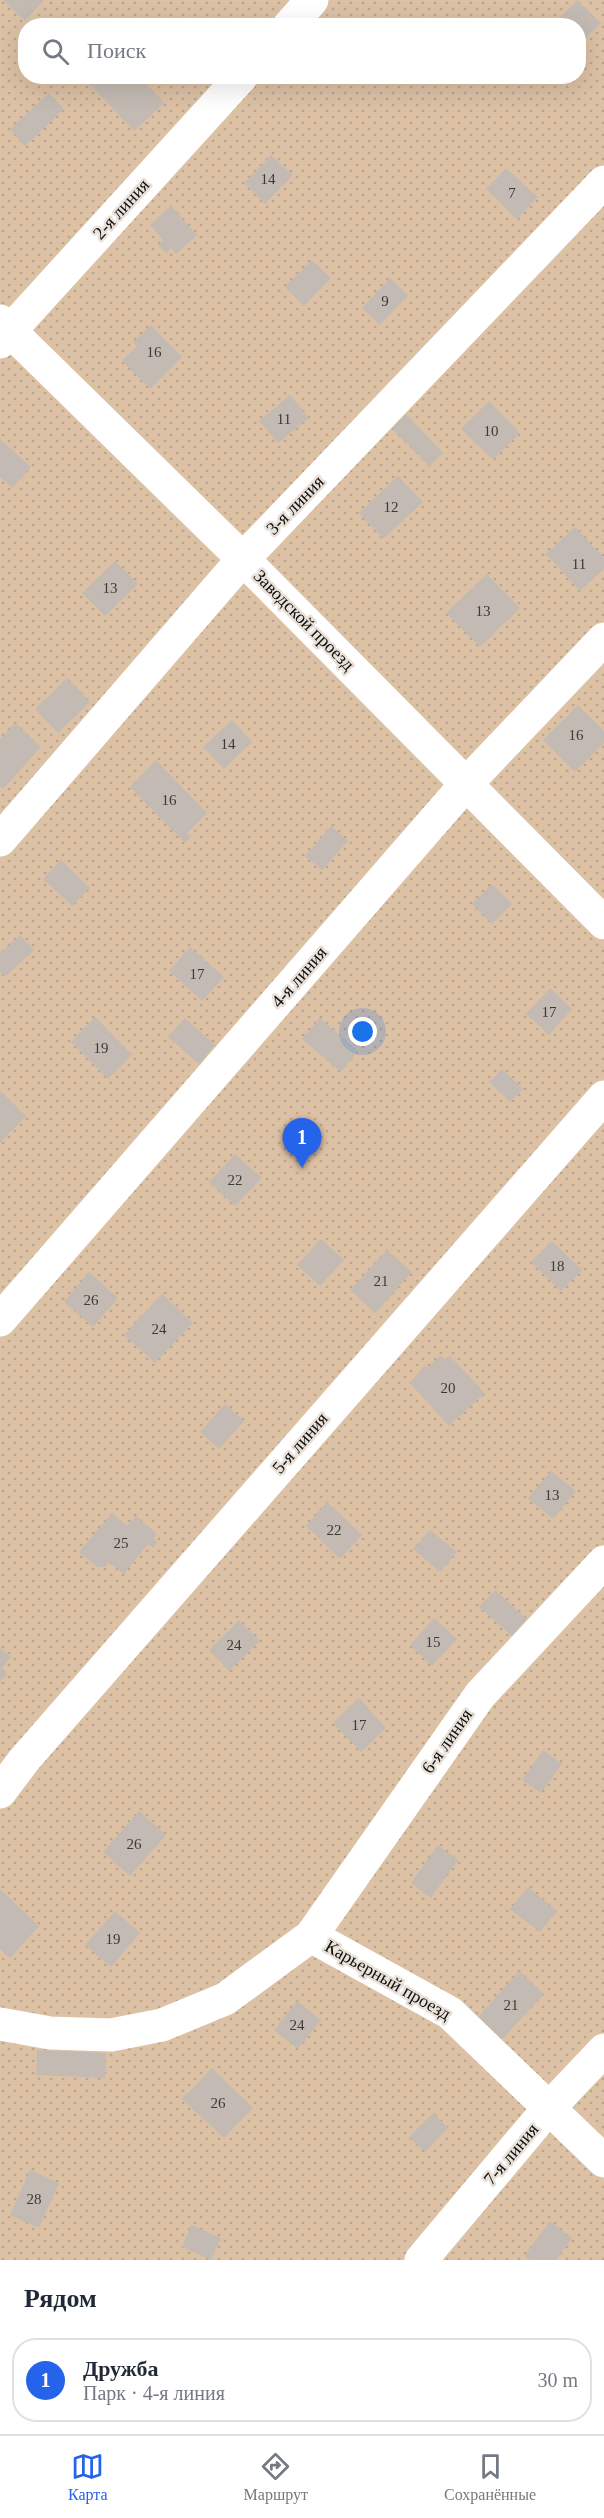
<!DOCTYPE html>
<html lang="ru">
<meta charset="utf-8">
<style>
body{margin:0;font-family:Georgia,serif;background:#f6f6f7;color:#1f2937}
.you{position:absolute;left:363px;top:1032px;width:21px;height:21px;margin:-15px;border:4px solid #fff;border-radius:50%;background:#1a73e8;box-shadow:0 0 0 9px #1a73e833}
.badge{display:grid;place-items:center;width:39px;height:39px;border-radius:50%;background:#2563eb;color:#fff;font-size:20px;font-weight:700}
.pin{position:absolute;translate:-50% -50px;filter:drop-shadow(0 2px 3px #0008)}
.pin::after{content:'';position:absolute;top:32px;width:21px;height:18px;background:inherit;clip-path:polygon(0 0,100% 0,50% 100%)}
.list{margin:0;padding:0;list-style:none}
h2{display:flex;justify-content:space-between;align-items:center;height:78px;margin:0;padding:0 24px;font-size:26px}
h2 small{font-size:20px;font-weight:400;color:#747a83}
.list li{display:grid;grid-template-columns:39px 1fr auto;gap:18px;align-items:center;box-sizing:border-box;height:84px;margin:0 12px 12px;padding:0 12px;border:2px solid #e0e1e3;border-radius:24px}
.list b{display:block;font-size:22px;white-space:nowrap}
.list p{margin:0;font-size:20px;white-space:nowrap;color:#747a83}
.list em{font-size:20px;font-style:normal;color:#747a83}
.icon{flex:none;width:33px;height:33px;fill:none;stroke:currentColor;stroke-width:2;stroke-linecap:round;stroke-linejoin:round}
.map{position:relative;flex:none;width:604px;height:2260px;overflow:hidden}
.search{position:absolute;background:#fff;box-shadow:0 6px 24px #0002;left:18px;right:18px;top:18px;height:66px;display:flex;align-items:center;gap:15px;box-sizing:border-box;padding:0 21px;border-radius:24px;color:#747a83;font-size:22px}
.sheet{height:174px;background:#fff}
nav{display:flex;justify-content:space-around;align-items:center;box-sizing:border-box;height:84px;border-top:2px solid #e0e1e3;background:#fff;font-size:16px;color:#747a83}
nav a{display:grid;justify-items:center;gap:3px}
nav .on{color:#2563eb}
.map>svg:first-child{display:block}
</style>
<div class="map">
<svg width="604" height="2260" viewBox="0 0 604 2260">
<defs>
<pattern id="park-dots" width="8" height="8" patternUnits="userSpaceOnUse" patternTransform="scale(1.5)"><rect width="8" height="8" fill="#dcc1a5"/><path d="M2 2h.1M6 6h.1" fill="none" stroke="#bca58d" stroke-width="1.8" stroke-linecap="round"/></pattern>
</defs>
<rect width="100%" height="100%" fill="#e9e2da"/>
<path fill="url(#park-dots)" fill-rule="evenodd" d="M0,0H604V2260H0ZM26,26H578V76H26Z"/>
<g fill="#c3bbb3">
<polygon points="3,0 44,0 25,21"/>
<polygon points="577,0 601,23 578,46 578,26 552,26"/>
<polygon points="93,76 139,76 164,103 134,131 88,82"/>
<polygon points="49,93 64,109 25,146 10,129"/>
<polygon points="271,155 293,175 265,204 244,183"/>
<polygon points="506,168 538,197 517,219 486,189"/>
<polygon points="171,206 197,235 176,254 171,248 166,253 158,245 163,240 150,225"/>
<polygon points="312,260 331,278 304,306 285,287"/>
<polygon points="390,278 408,295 380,325 362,308"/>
<polygon points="151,325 182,357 150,389 122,361 137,346 133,342"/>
<polygon points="290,395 309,418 278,443 259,421"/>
<polygon points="489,401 520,433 493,460 461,429"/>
<polygon points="406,414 443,453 429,466 392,428"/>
<polygon points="0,439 31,467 12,488 0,477"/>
<polygon points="398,476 423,502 383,539 359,513"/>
<polygon points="575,527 604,558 604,569 580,591 546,554"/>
<polygon points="115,561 138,584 105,616 82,593"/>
<polygon points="487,574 520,608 480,647 446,613"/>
<polygon points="67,678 90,702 58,733 35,709"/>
<polygon points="578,705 604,731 604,743 575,772 543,740"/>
<polygon points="232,720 252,742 224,769 203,747"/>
<polygon points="15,723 41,747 3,789 0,786 0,739"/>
<polygon points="156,760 207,813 187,833 191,837 185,843 130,787"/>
<polygon points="331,826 348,841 322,870 305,856"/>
<polygon points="61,860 90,888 72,906 43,879"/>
<polygon points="492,884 512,904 492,924 472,904"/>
<polygon points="20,935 34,950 5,977 0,972 0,953"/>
<polygon points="190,947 224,977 202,1001 169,971"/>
<polygon points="550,988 572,1009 549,1035 526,1014"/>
<polygon points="95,1017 132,1055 108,1079 71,1042"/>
<polygon points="185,1018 215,1045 199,1064 168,1037"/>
<polygon points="320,1018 358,1051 341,1072 302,1039"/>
<polygon points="502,1069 523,1089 510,1102 489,1082"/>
<polygon points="0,1091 26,1116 0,1143"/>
<polygon points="235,1154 262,1178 235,1206 209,1182"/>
<polygon points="321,1239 344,1260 320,1286 297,1265"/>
<polygon points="552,1241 582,1270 561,1291 531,1262"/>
<polygon points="387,1250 412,1272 375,1313 350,1290"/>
<polygon points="89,1272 118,1298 93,1327 64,1302"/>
<polygon points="162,1294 193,1323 155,1363 124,1335"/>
<polygon points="441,1355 445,1360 450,1356 485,1393 449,1426 410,1383 425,1365 428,1368"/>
<polygon points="225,1404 244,1421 219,1449 200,1432"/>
<polygon points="551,1471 576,1491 553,1519 528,1498"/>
<polygon points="327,1502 362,1535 340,1559 306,1526"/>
<polygon points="112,1513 127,1526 136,1516 157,1534 153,1539 157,1542 153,1548 148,1544 124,1574 109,1562 105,1567 98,1567 79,1552"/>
<polygon points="430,1530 457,1552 440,1572 413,1549"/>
<polygon points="495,1590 527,1619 512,1636 479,1607"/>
<polygon points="434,1618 457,1639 432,1666 410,1645"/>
<polygon points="239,1620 260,1641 229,1671 209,1650"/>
<polygon points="0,1648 11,1657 1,1669 7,1674 0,1682"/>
<polygon points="359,1698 386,1728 361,1752 333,1723"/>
<polygon points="543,1750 562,1764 541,1793 522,1780"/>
<polygon points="139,1811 166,1835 130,1876 103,1852"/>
<polygon points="438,1845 458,1860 431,1898 411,1883"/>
<polygon points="528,1887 557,1911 540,1932 510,1909"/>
<polygon points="0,1889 39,1926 10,1958 0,1949"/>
<polygon points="115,1911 140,1933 111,1967 85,1945"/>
<polygon points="519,1971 544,1994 502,2039 478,2017"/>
<polygon points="297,2001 321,2020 298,2049 274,2030"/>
<polygon points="37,2050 106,2053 105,2078 36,2075"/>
<polygon points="212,2068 253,2108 224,2138 182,2099"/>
<polygon points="433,2113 448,2128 425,2152 409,2137"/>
<polygon points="30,2170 59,2183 39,2228 10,2215"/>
<polygon points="550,2221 572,2238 556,2260 529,2260 524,2256"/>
<polygon points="191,2225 221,2238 211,2260 182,2247"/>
</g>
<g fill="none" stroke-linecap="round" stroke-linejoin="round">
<g stroke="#fff" stroke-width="33">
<polyline points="289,26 312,0"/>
<polyline points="0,321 243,559 604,923"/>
<polyline points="0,342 242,76"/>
<polyline points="0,840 243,559 604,182"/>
<polyline points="0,1320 466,784 604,639"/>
<polyline points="0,1792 24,1760 604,1097"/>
<polyline points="311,1936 480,1695 604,1562"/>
<polyline points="0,2024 50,2033 111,2035 162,2025 225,1999 311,1936 450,2013 604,2161"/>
<polyline points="421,2260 548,2109 604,2050"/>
</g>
</g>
<g text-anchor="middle" stroke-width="5" stroke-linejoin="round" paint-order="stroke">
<g font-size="15" fill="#3d3935">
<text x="268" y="184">14</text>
<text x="512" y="198">7</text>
<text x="385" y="306">9</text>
<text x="154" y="357">16</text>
<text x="284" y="424">11</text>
<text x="491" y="436">10</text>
<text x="391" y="512">12</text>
<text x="579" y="569">11</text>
<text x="110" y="593">13</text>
<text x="483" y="616">13</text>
<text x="576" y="740">16</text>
<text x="228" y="749">14</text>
<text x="169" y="805">16</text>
<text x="197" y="979">17</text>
<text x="549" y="1017">17</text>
<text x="101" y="1053">19</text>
<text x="235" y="1185">22</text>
<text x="557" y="1271">18</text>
<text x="381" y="1286">21</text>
<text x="91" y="1305">26</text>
<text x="159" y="1334">24</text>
<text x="448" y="1393">20</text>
<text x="552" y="1500">13</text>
<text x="334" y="1535">22</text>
<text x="121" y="1548">25</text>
<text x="433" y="1647">15</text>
<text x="234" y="1650">24</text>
<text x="359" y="1730">17</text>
<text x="134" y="1849">26</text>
<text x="113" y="1944">19</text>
<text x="511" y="2010">21</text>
<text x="297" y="2030">24</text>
<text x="218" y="2108">26</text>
<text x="34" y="2204">28</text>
</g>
<g font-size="18" fill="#100e0b" stroke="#e9e2da">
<text transform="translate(121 209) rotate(-48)" y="6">2-я линия</text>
<text transform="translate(295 505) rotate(-46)" y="6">3-я линия</text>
<text transform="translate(304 620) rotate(45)" y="6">Заводской проезд</text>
<text transform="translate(299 977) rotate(-49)" y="6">4-я линия</text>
<text transform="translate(300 1443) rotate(-49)" y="6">5-я линия</text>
<text transform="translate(447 1741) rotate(-55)" y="6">6-я линия</text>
<text transform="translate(388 1980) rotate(30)" y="6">Карьерный проезд</text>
<text transform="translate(511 2154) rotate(-50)" y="6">7-я линия</text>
</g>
</g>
</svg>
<div class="you"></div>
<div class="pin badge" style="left:302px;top:1168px">1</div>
<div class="search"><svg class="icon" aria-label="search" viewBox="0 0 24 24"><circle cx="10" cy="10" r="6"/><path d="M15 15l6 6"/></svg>Поиск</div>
</div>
<section class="sheet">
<h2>Рядом<small></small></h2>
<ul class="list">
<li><span class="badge">1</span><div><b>Дружба</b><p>Парк · 4-я линия</p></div><em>30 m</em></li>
</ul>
</section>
<nav>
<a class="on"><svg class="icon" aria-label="map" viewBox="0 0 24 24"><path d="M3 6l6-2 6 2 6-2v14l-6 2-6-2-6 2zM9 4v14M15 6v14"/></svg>Карта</a>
<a><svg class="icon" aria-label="directions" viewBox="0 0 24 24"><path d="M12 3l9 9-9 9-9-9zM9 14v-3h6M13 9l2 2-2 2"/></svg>Маршрут</a>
<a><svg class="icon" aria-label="saved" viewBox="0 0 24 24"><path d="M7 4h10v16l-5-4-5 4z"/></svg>Сохранённые</a>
</nav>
